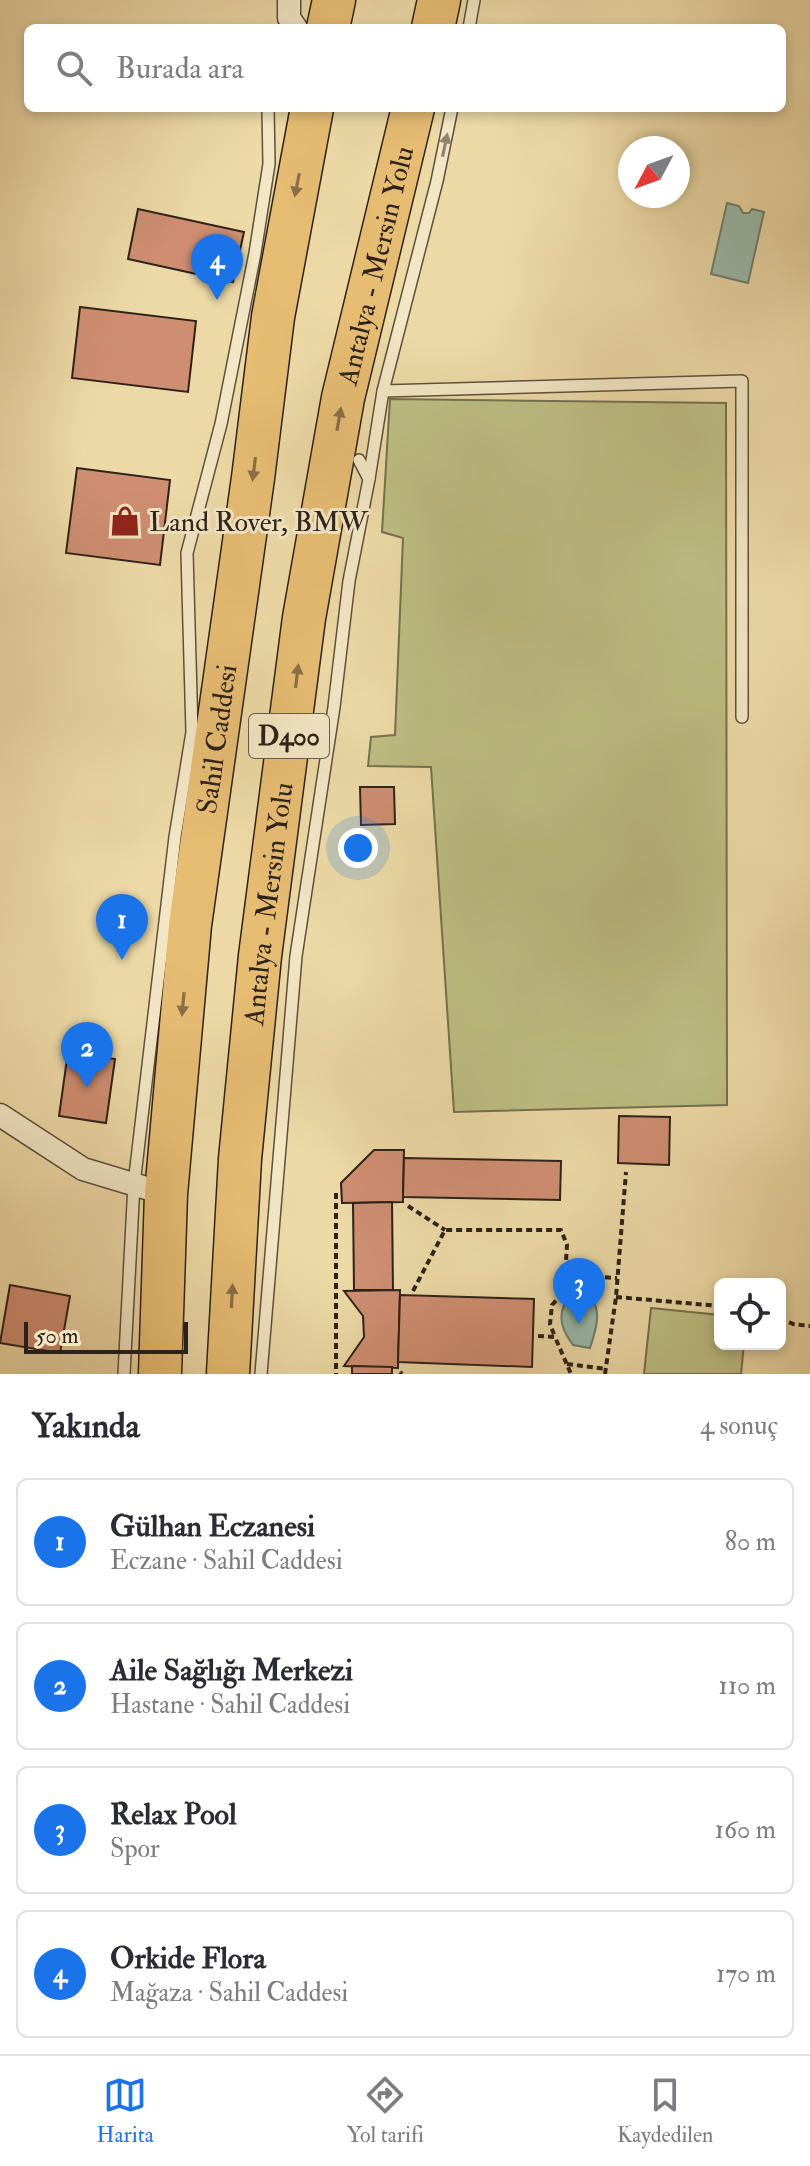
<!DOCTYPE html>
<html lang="tr">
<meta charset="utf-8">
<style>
body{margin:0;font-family:"IM FELL Double Pica",serif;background:#f2f2f3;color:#2b2b33}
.controls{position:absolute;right:24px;bottom:24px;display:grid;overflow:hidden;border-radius:12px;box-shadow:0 4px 12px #0003}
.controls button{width:72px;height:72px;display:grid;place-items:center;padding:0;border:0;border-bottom:2px solid #e1e1e2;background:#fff;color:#2b2b33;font:40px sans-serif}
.compass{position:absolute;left:618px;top:136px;width:72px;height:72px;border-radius:50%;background:#fff;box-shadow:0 4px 12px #0003;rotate:229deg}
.scale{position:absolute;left:24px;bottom:20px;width:164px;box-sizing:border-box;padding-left:8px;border:4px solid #2d221a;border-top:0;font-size:22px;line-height:28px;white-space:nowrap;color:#2d221a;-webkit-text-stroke:6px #f3e6c5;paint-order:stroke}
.you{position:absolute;left:358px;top:848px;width:28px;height:28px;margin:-20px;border:6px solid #fff;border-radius:50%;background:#1a73e8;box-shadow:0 0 0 12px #1a73e833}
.badge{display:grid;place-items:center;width:52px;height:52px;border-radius:50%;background:#1a73e8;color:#fff;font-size:26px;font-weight:700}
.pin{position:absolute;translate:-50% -66px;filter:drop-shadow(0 2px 4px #0008)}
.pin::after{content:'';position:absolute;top:42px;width:28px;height:24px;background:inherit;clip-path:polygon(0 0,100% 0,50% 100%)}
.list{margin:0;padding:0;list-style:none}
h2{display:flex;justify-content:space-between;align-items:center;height:104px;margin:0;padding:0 32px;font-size:34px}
h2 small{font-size:26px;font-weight:400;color:#7c7c81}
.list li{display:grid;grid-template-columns:52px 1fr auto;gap:24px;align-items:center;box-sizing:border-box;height:128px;margin:0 16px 16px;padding:0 16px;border:2px solid #e1e1e2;border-radius:12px}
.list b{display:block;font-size:30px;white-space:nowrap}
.list p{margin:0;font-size:26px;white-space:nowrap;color:#7c7c81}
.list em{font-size:26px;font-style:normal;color:#7c7c81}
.icon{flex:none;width:44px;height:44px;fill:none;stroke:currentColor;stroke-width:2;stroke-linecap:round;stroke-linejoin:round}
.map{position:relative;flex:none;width:810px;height:1374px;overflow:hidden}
.search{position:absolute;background:#fff;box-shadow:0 4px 12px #0003;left:24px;right:24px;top:24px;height:88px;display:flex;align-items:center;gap:20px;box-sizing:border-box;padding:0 28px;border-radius:12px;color:#7c7c81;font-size:30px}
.sheet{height:680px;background:#fff}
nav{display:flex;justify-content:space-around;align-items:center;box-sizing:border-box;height:112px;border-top:2px solid #e1e1e2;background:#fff;font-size:22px;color:#7c7c81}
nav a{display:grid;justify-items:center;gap:4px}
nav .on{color:#1a73e8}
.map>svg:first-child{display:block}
</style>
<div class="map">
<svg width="810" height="1374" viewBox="0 0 810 1374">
<rect width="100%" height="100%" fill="#ecd9a6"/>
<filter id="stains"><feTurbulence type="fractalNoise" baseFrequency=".0025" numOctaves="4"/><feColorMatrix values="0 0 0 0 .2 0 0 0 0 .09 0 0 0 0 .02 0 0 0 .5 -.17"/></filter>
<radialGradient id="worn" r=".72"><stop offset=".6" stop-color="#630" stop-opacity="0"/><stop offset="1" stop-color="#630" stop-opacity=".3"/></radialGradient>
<g fill="#bdbe83" stroke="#75704e" stroke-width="2">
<polygon points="390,399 726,403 727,1105 454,1112 431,767 368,766 371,737 395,735 403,538 382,532"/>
<polygon points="651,1308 720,1315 720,1344 744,1344 741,1374 644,1374"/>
</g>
<g fill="#99baa9" stroke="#6e7d70" stroke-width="2">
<polygon points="727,203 739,206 743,213 749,213 752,209 764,212 748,283 711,274"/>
<path d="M584,1290C604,1306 597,1327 590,1348L573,1345C558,1325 557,1310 573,1291Z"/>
</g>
<g fill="#cf8e72" stroke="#2d221a" stroke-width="2">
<polygon points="138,209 244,232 233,282 128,259"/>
<polygon points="80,307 196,321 188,392 72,378"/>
<polygon points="77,468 170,480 160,565 66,553"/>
<polygon points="360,787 394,787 395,824 361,825"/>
<polygon points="68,1052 115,1059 106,1123 59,1116"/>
<polygon points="619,1116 670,1117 669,1165 618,1163"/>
<polygon points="374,1150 404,1150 403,1202 342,1203 341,1183"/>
<polygon points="404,1158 561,1161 560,1200 403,1197"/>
<polygon points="392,1202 393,1290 354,1290 353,1203"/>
<polygon points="10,1285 70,1296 60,1353 0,1343"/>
<polygon points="400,1290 398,1368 344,1366 364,1337 363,1316 344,1291"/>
<polygon points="400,1295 534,1299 532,1367 398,1362"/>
<polygon points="352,1366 392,1367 392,1374 352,1374"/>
</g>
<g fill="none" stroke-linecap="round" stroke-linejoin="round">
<g stroke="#5d503d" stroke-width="14">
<g id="lane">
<polyline points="469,28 474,0"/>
<polyline points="383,391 742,381 742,717"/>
<polyline points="369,479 383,391 437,181 452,108"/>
<polyline points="124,1374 134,1184 175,837 192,732 187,553 221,424 255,253 269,164 268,108"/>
<polyline points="261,1374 296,956 334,707 349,581 369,479 359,460"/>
</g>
</g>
<g stroke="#5d503d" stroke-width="25">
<g id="street">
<polyline points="289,0 289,18 296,28"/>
<polyline points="0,1115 83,1169 166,1194"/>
</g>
</g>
<g stroke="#2d221a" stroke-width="45">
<g id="highway">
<polyline points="328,28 334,0"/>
<polyline points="433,28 439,0"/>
<path id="s1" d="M160,1374L166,1194L190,925L253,478L273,317L312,108"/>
<path id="s2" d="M228,1374L240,1159L260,956L304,618L343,398L413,108"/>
</g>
</g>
<g stroke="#2d221a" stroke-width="4" stroke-dasharray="6 4" stroke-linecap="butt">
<polyline points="336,1193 336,1374"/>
<polyline points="408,1206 445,1230"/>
<polyline points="565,1275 617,1278"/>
<polyline points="413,1291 445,1230 561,1230 567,1245 564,1292 552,1305 550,1324 555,1337"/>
<polyline points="616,1297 720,1306"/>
<polyline points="780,1318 793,1324 810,1326"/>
<polyline points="538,1336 555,1337 571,1374"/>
<polyline points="567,1364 606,1369"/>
<polyline points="400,1372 402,1374"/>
<polyline points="605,1374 616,1297 626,1172"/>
</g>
<use href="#lane" stroke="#f3e6c5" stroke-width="11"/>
<use href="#street" stroke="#f3e6c5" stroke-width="22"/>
<use href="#highway" stroke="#e6bc73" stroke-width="42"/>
</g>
<defs><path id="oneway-solid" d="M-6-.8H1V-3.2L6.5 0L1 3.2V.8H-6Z" transform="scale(2)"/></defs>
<use fill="#908470" href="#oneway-solid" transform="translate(445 145) rotate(-78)"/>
<g fill="#8a6f46">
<use href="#oneway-solid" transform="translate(297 185) rotate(101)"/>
<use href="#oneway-solid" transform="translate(339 419) rotate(-80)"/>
<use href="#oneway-solid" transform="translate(254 469) rotate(97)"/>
<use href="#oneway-solid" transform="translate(297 676) rotate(-83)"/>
<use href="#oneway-solid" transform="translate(183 1004) rotate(95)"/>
<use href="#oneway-solid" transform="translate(232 1296) rotate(-87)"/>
</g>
<defs>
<g id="shop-bare" transform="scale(2.4)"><path d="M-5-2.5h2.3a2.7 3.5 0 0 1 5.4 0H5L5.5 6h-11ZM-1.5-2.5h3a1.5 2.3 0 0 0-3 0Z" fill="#8f2418" stroke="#f3e6c5" stroke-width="2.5" paint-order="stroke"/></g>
</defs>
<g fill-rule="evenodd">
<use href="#shop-bare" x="125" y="521"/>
</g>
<g text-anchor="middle" stroke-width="6" stroke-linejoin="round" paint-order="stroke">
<rect fill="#f3e6c5" stroke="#685d4d" stroke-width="2" x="249" y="714" width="80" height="44" rx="6"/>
<g font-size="26" font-weight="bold" fill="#2d221a">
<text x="289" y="745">D400</text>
</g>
<g font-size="28" fill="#2d221a" stroke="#f3e6c5">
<text dy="10" stroke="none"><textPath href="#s2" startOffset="1120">Antalya - Mersin Yolu</textPath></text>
<text dy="10" stroke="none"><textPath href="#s1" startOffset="638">Sahil Caddesi</textPath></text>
<text dy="10" stroke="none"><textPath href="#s2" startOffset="472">Antalya - Mersin Yolu</textPath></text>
</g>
<g font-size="28" fill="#2d221a" stroke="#f3e6c5" text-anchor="start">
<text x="149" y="531">Land Rover, BMW</text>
</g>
</g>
<rect width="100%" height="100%" filter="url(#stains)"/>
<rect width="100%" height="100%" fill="url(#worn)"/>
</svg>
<div class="controls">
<button><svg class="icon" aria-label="locate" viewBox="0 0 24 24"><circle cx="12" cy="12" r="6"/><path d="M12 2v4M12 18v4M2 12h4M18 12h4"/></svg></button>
</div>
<svg class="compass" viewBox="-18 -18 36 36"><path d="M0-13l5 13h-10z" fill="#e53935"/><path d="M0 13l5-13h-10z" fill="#7c7c81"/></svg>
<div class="scale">50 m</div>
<div class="you"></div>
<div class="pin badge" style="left:122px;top:960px">1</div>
<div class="pin badge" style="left:87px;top:1088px">2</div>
<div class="pin badge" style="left:579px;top:1324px">3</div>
<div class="pin badge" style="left:217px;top:300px">4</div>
<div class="search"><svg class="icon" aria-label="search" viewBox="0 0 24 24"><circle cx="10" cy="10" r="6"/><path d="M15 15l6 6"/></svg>Burada ara</div>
</div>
<section class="sheet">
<h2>Yakında<small>4 sonuç</small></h2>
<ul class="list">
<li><span class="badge">1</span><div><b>Gülhan Eczanesi</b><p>Eczane · Sahil Caddesi</p></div><em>80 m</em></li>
<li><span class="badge">2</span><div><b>Aile Sağlığı Merkezi</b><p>Hastane · Sahil Caddesi</p></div><em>110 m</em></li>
<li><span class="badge">3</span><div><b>Relax Pool</b><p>Spor</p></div><em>160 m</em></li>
<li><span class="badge">4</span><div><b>Orkide Flora</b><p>Mağaza · Sahil Caddesi</p></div><em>170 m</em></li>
</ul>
</section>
<nav>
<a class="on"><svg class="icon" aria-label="map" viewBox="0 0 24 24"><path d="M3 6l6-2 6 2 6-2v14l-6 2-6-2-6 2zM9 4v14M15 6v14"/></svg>Harita</a>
<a><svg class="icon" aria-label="directions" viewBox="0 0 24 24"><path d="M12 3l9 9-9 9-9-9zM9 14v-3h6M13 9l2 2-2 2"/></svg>Yol tarifi</a>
<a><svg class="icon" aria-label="saved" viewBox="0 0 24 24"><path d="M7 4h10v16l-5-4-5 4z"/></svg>Kaydedilen</a>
</nav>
